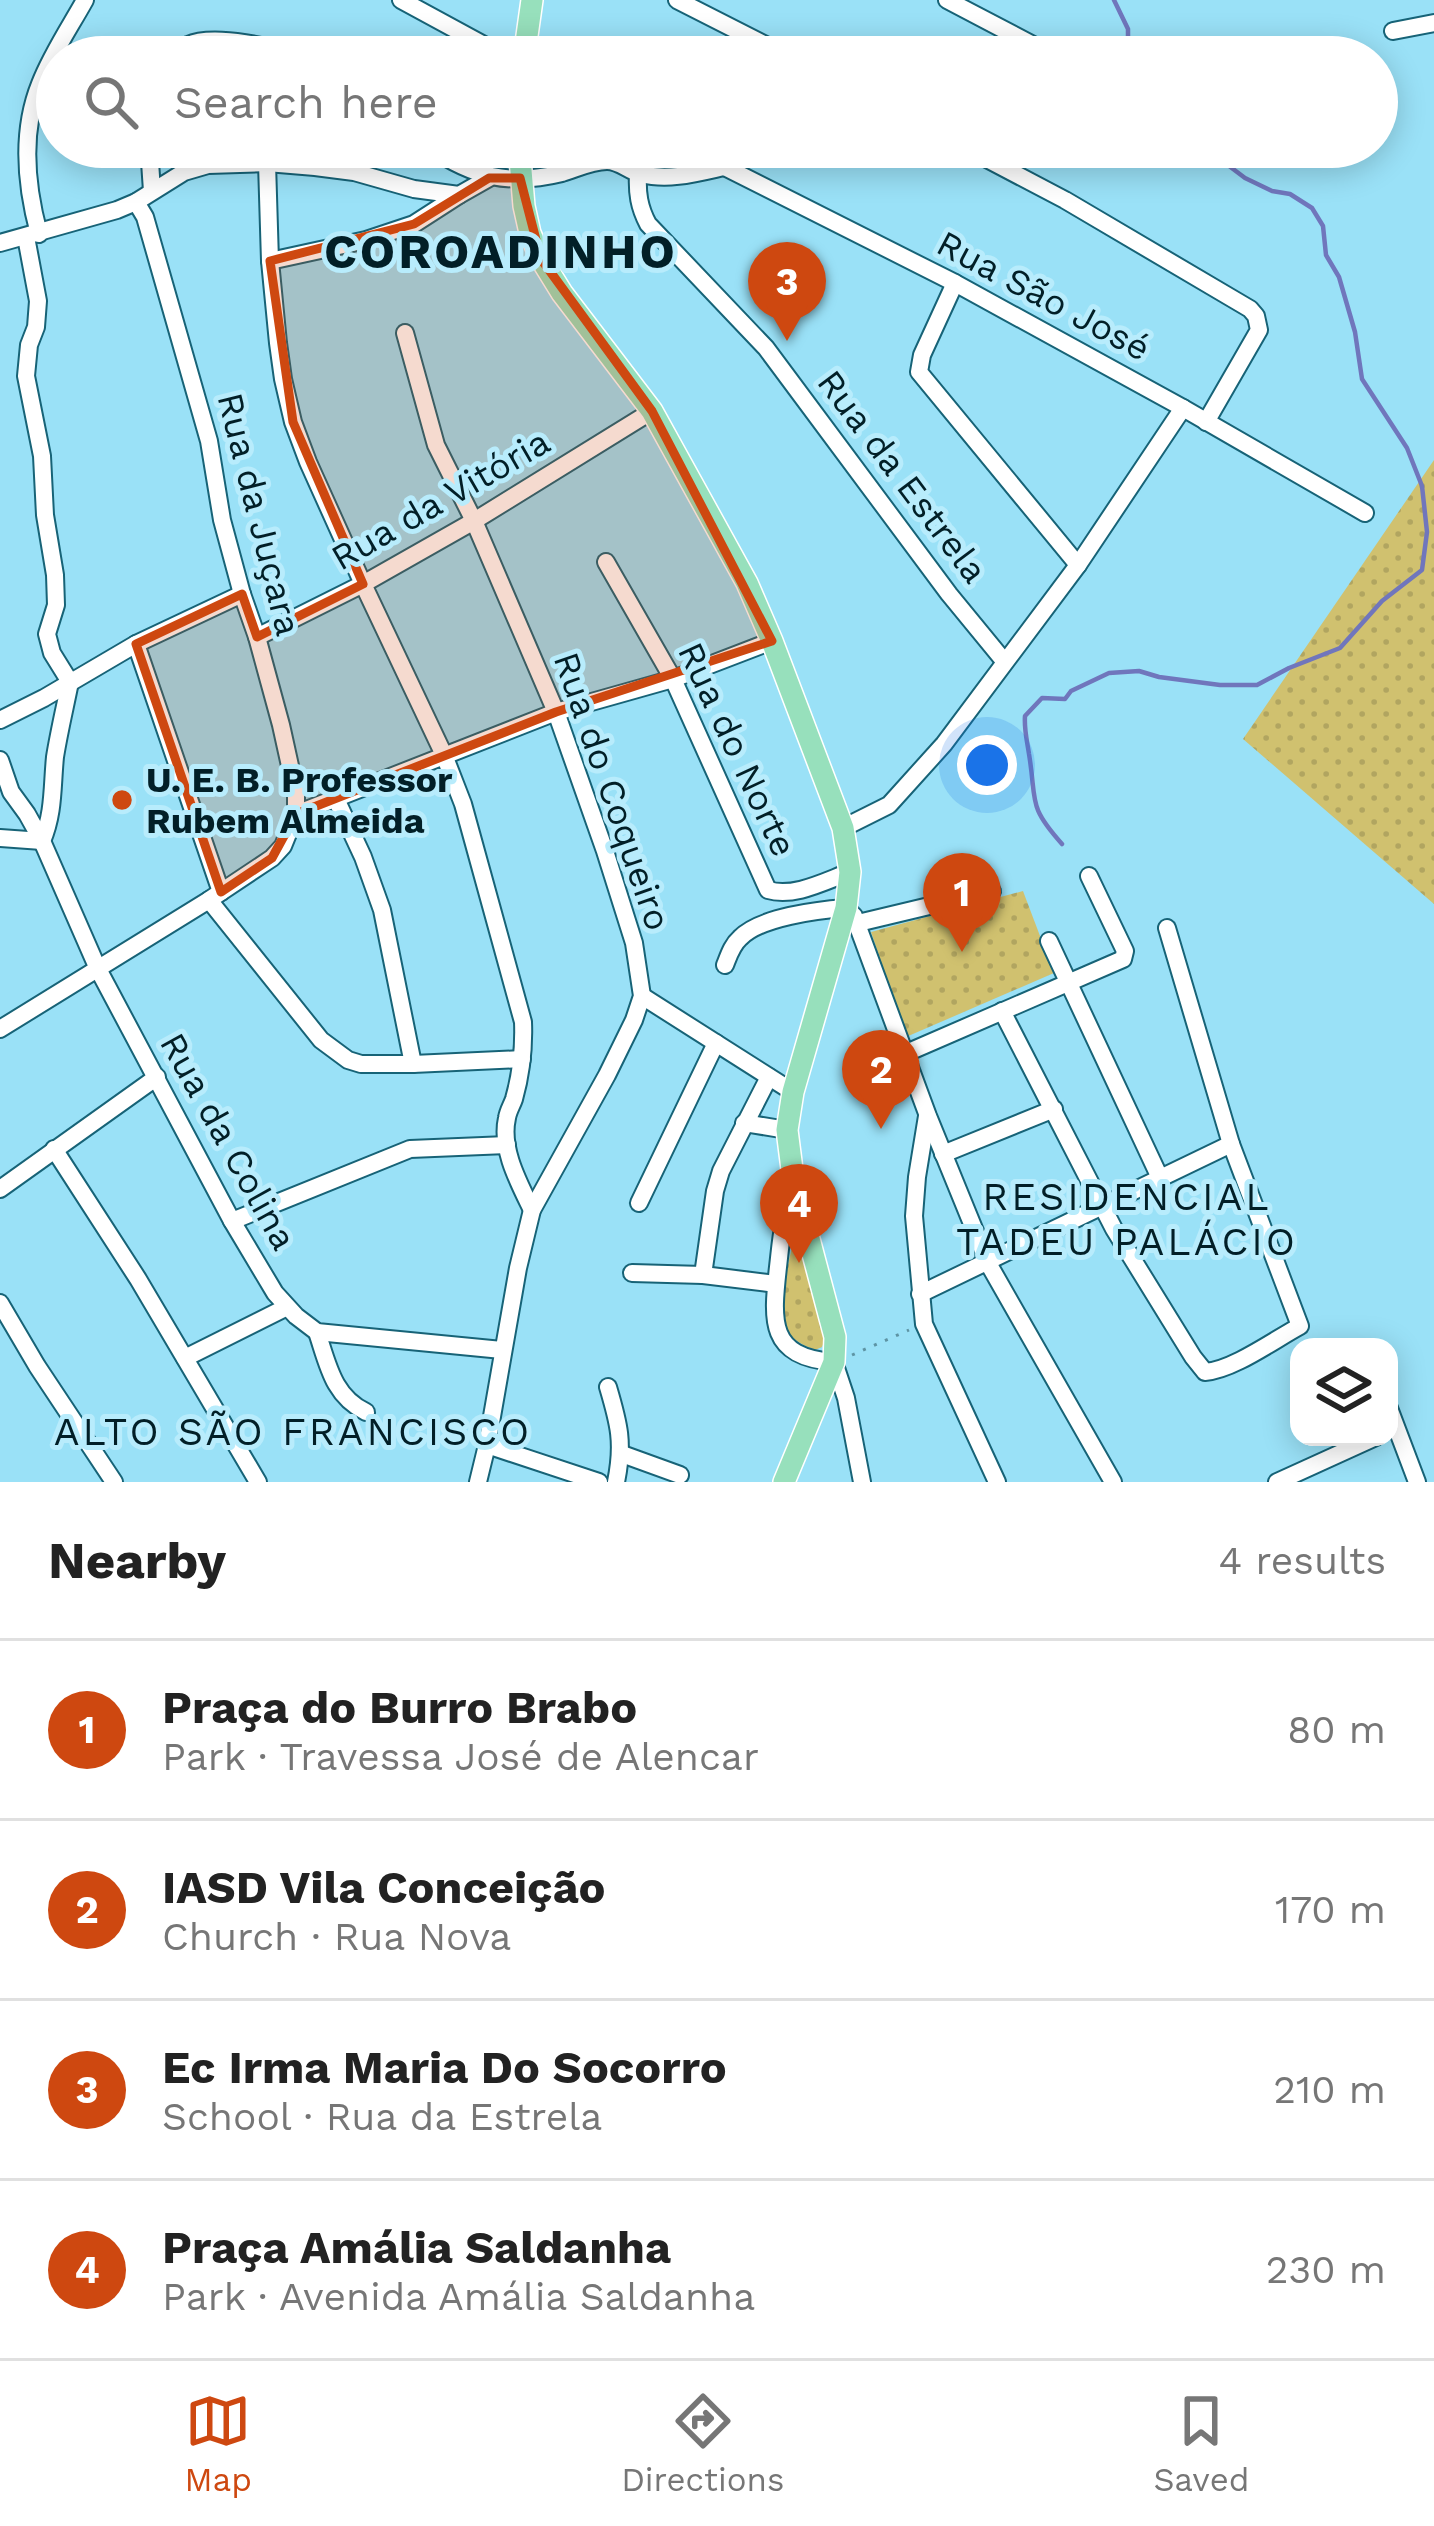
<!DOCTYPE html>
<meta charset="utf-8">
<style>
body{margin:0;font-family:"Work Sans",sans-serif;background:#f6f6f6;color:#222}
.controls{position:absolute;right:36px;bottom:36px;display:grid;overflow:hidden;border-radius:24px;box-shadow:0 6px 30px #0003}
.controls button{width:108px;height:108px;display:grid;place-items:center;padding:0;border:0;border-bottom:3px solid #e0e0e0;background:#fff;color:#222;font:60px sans-serif}
.you{position:absolute;left:987px;top:765px;width:42px;height:42px;margin:-30px;border:9px solid #fff;border-radius:50%;background:#1a73e8;box-shadow:0 0 0 18px #1a73e833}
.badge{display:grid;place-items:center;width:78px;height:78px;border-radius:50%;background:#ce4810;color:#fff;font-size:39px;font-weight:700}
.pin{position:absolute;translate:-50% -99px;filter:drop-shadow(0 3px 6px #0008)}
.pin::after{content:'';position:absolute;top:63px;width:42px;height:36px;background:inherit;clip-path:polygon(0 0,100% 0,50% 100%)}
.list{margin:0;padding:0;list-style:none}
h2{display:flex;justify-content:space-between;align-items:center;height:156px;margin:0;padding:0 48px;font-size:51px}
h2 small{font-size:39px;font-weight:400;color:#767676}
.list li{display:grid;grid-template-columns:78px 1fr auto;gap:36px;align-items:center;box-sizing:border-box;height:180px;padding:0 48px;border-top:3px solid #e0e0e0}
.list b{display:block;font-size:45px;white-space:nowrap}
.list p{margin:0;font-size:39px;white-space:nowrap;color:#767676}
.list em{font-size:39px;font-style:normal;color:#767676}
.icon{flex:none;width:66px;height:66px;fill:none;stroke:currentColor;stroke-width:2;stroke-linecap:round;stroke-linejoin:round}
.map{position:relative;flex:none;width:1434px;height:1482px;overflow:hidden}
.search{position:absolute;background:#fff;box-shadow:0 6px 30px #0003;left:36px;right:36px;top:36px;height:132px;display:flex;align-items:center;gap:30px;box-sizing:border-box;padding:0 42px;border-radius:66px;color:#767676;font-size:45px}
.sheet{height:876px;background:#fff}
nav{display:flex;justify-content:space-around;align-items:center;box-sizing:border-box;height:168px;border-top:3px solid #e0e0e0;background:#fff;font-size:33px;color:#767676}
nav a{display:grid;justify-items:center;gap:6px}
nav .on{color:#ce4810}
.map>svg:first-child{display:block}
</style>
<div class="map">
<svg width="1434" height="1482" viewBox="0 0 1434 1482">
<defs>
<pattern id="park-dots" width="8" height="8" patternUnits="userSpaceOnUse" patternTransform="scale(3)"><rect width="8" height="8" fill="#d0c16f"/><path d="M2 2h.1M6 6h.1" fill="none" stroke="#b1a560" stroke-width="1.8" stroke-linecap="round"/></pattern>
</defs>
<rect width="100%" height="100%" fill="#9ae1f7"/>
<g fill="url(#park-dots)">
<polygon points="1434,460 1434,904 1243,739"/>
<polygon points="1023,891 1054,973 906,1037 871,932"/>
<path d="M798,1222L826,1337L822,1347L815,1350C803,1345 791,1340 785,1327C775,1304 793,1247 798,1222Z"/>
</g>
<g fill="none" stroke-linecap="round" stroke-linejoin="round">
<g stroke="#7076bc" stroke-width="4.5">
<polyline points="1114,0 1128,29 1128,44 1133,57"/>
<path d="M1062,844C1027,805 1037,802 1029,754C1027,740 1024,730 1025,716L1042,698L1065,699L1071,691L1109,673L1139,671L1159,677L1220,685H1257L1289,668L1340,648L1382,601L1422,570L1427,532L1422,486L1407,448L1362,379L1355,332L1339,277L1326,255L1323,226L1312,208L1290,194L1272,191L1245,178L1204,147"/>
</g>
<g stroke="#176377" stroke-width="20">
<g id="minor">
<polyline points="401,0 506,57"/>
<polyline points="677,0 789,57"/>
<polyline points="947,0 1056,57"/>
<polyline points="1393,31 1434,23"/>
<path d="M173,57C177,53 182,47 188,45C214,33 276,48 303,57"/>
<polyline points="149,147 152,191"/>
<path d="M429,147C473,177 509,186 562,173C576,169 591,161 607,161C620,161 628,171 641,174C669,181 697,173 724,167"/>
<polyline points="685,147 955,283 1183,408 1365,513"/>
<polyline points="964,147 1065,200 1250,309 1256,316 1259,330 1206,422"/>
<path d="M267,163L270,261L278,343L283,379L293,422L308,462L363,584L444,755L463,804L523,1022C524,1047 521,1074 514,1099C512,1105 508,1111 507,1118C500,1149 519,1183 532,1210"/>
<path d="M638,174C637,193 639,207 648,224L766,348L949,594L1004,661"/>
<path d="M39,234C26,186 21,131 40,84C51,55 70,27 85,0"/>
<polyline points="0,243 117,210 136,202 184,172 208,165 267,163 315,167 354,172 414,189 459,195 489,178"/>
<polyline points="270,261 366,240 414,224 459,195"/>
<polyline points="955,283 922,355 919,372 1078,565"/>
<polyline points="405,333 436,445 474,521 556,712 605,851 634,943 642,996 634,1020 607,1075 532,1210 518,1268 487,1445 478,1482"/>
<path d="M606,562L673,679L768,890C794,898 825,881 850,872"/>
<polyline points="257,637 363,584 474,521 652,411"/>
<polyline points="136,644 221,892"/>
<polyline points="0,720 44,698 136,644 242,594"/>
<polyline points="0,760 11,792 27,814 42,841 98,969 232,1221 275,1293 296,1316 317,1332 502,1350"/>
<polyline points="336,799 363,857 382,910 413,1064"/>
<polyline points="296,814 556,712 673,679 772,641"/>
<polyline points="843,828 889,805 944,744 1078,565 1183,408"/>
<path d="M0,838L42,841C54,813 52,787 55,757C59,732 65,707 70,682L52,653L47,634L56,605L55,575L45,515L42,456L26,376L29,345L36,327L38,301L26,237"/>
<polyline points="209,900 321,1040 348,1060 361,1064 413,1064 522,1059"/>
<polyline points="858,923 992,891"/>
<polyline points="1049,941 1161,1180"/>
<path d="M725,965C729,955 732,945 740,938C760,917 818,910 846,908L854,916L928,1116L988,1263L1113,1482"/>
<polyline points="642,996 793,1092"/>
<path d="M1002,1011L1114,1229L1193,1357L1205,1372C1233,1370 1274,1340 1300,1326L1231,1144L1167,928"/>
<polyline points="0,1029 209,900 272,858 283,846 296,814 296,793 281,725 257,637 242,594 222,520 209,441 145,217 136,202"/>
<polyline points="904,1054 1123,959 1125,951 1089,876"/>
<polyline points="927,1116 917,1177 914,1216 924,1324 997,1482"/>
<polyline points="744,1123 787,1130"/>
<polyline points="54,1149 138,1279 258,1482"/>
<polyline points="943,1154 1054,1109"/>
<polyline points="0,1189 157,1077"/>
<path d="M795,1193C782,1215 781,1242 778,1267C772,1321 768,1357 834,1362L846,1398L862,1482"/>
<polyline points="639,1203 716,1043"/>
<polyline points="232,1221 410,1149 507,1145"/>
<polyline points="632,1273 703,1275 776,1284"/>
<polyline points="703,1275 715,1191 721,1171 769,1077"/>
<polyline points="920,1294 1231,1144"/>
<polyline points="0,1303 37,1366 114,1482"/>
<path d="M317,1332C328,1365 333,1396 366,1412"/>
<polyline points="185,1358 287,1307"/>
<path d="M608,1387C619,1424 624,1443 616,1482"/>
<polyline points="1389,1408 1417,1482"/>
<polyline points="487,1445 599,1482"/>
<polyline points="622,1454 680,1475"/>
<polyline points="1277,1482 1376,1437"/>
</g>
</g>
<g stroke="#fff" stroke-width="24">
<g id="major">
<polyline points="524,57 532,0"/>
<polyline points="519,147 524,206 530,233 541,259 562,293 652,411 747,583 772,641 843,828 850,872 846,908 793,1092 787,1130 795,1193 804,1220 835,1337 834,1362 784,1482"/>
</g>
</g>
<polyline stroke="#5e94a4" stroke-width="3" stroke-dasharray="3 9" stroke-linecap="butt" points="852,1355 909,1330"/>
<use href="#minor" stroke="#fff" stroke-width="16"/>
<use href="#major" stroke="#97e0bc" stroke-width="21"/>
</g>
<path fill="#ce4810" fill-opacity="0.2" stroke="#ce4810" stroke-width="9" stroke-linejoin="round" d="M489,178H520L541,259L652,411L772,641L556,712L296,814L272,858L221,892L136,644L242,594L257,637L363,584L293,422L270,261L414,224Z"/>
<circle fill="#ce4810" stroke="#b8ecfc" stroke-width="4.5" cx="122" cy="800" r="12"/>
<g text-anchor="middle" stroke-width="10" stroke-linejoin="round" paint-order="stroke">
<g font-size="36" fill="#021f27" stroke="#b8ecfc">
<text transform="translate(1044 295) rotate(28)" y="13">Rua São José</text>
<text transform="translate(903 476) rotate(53)" y="13">Rua da Estrela</text>
<text transform="translate(440 499) rotate(-30)" y="13">Rua da Vitória</text>
<text transform="translate(260 514) rotate(76)" y="13">Rua da Juçara</text>
<text transform="translate(738 749) rotate(65)" y="13">Rua do Norte</text>
<text transform="translate(613 791) rotate(71)" y="13">Rua do Coqueiro</text>
<text transform="translate(229 1141) rotate(61)" y="13">Rua da Colina</text>
</g>
<g font-size="36" font-weight="bold" fill="#021f27" stroke="#b8ecfc" text-anchor="start">
<text x="146" y="792">U. E. B. Professor<tspan x="146" dy="41">Rubem Almeida</tspan></text>
</g>
<g font-size="39" letter-spacing="3" fill="#021f27" stroke="#b8ecfc">
<text x="1127" y="1210">RESIDENCIAL<tspan x="1127" dy="45">TADEU PALÁCIO</tspan></text>
<text x="293" y="1445">ALTO SÃO FRANCISCO</text>
</g>
<g font-size="48" font-weight="bold" letter-spacing="3" fill="#021f27" stroke="#b8ecfc">
<text x="501" y="268">COROADINHO</text>
</g>
</g>
</svg>
<div class="controls">
<button><svg class="icon" aria-label="layers" viewBox="0 0 24 24"><path d="M12 4l9 5-9 5-9-5zM3 14l9 5 9-5"/></svg></button>
</div>
<div class="you"></div>
<div class="pin badge" style="left:962px;top:952px">1</div>
<div class="pin badge" style="left:881px;top:1129px">2</div>
<div class="pin badge" style="left:787px;top:341px">3</div>
<div class="pin badge" style="left:799px;top:1263px">4</div>
<div class="search"><svg class="icon" aria-label="search" viewBox="0 0 24 24"><circle cx="10" cy="10" r="6"/><path d="M15 15l6 6"/></svg>Search here</div>
</div>
<section class="sheet">
<h2>Nearby<small>4 results</small></h2>
<ul class="list">
<li><span class="badge">1</span><div><b>Praça do Burro Brabo</b><p>Park · Travessa José de Alencar</p></div><em>80 m</em></li>
<li><span class="badge">2</span><div><b>IASD Vila Conceição</b><p>Church · Rua Nova</p></div><em>170 m</em></li>
<li><span class="badge">3</span><div><b>Ec Irma Maria Do Socorro</b><p>School · Rua da Estrela</p></div><em>210 m</em></li>
<li><span class="badge">4</span><div><b>Praça Amália Saldanha</b><p>Park · Avenida Amália Saldanha</p></div><em>230 m</em></li>
</ul>
</section>
<nav>
<a class="on"><svg class="icon" aria-label="map" viewBox="0 0 24 24"><path d="M3 6l6-2 6 2 6-2v14l-6 2-6-2-6 2zM9 4v14M15 6v14"/></svg>Map</a>
<a><svg class="icon" aria-label="directions" viewBox="0 0 24 24"><path d="M12 3l9 9-9 9-9-9zM9 14v-3h6M13 9l2 2-2 2"/></svg>Directions</a>
<a><svg class="icon" aria-label="saved" viewBox="0 0 24 24"><path d="M7 4h10v16l-5-4-5 4z"/></svg>Saved</a>
</nav>
